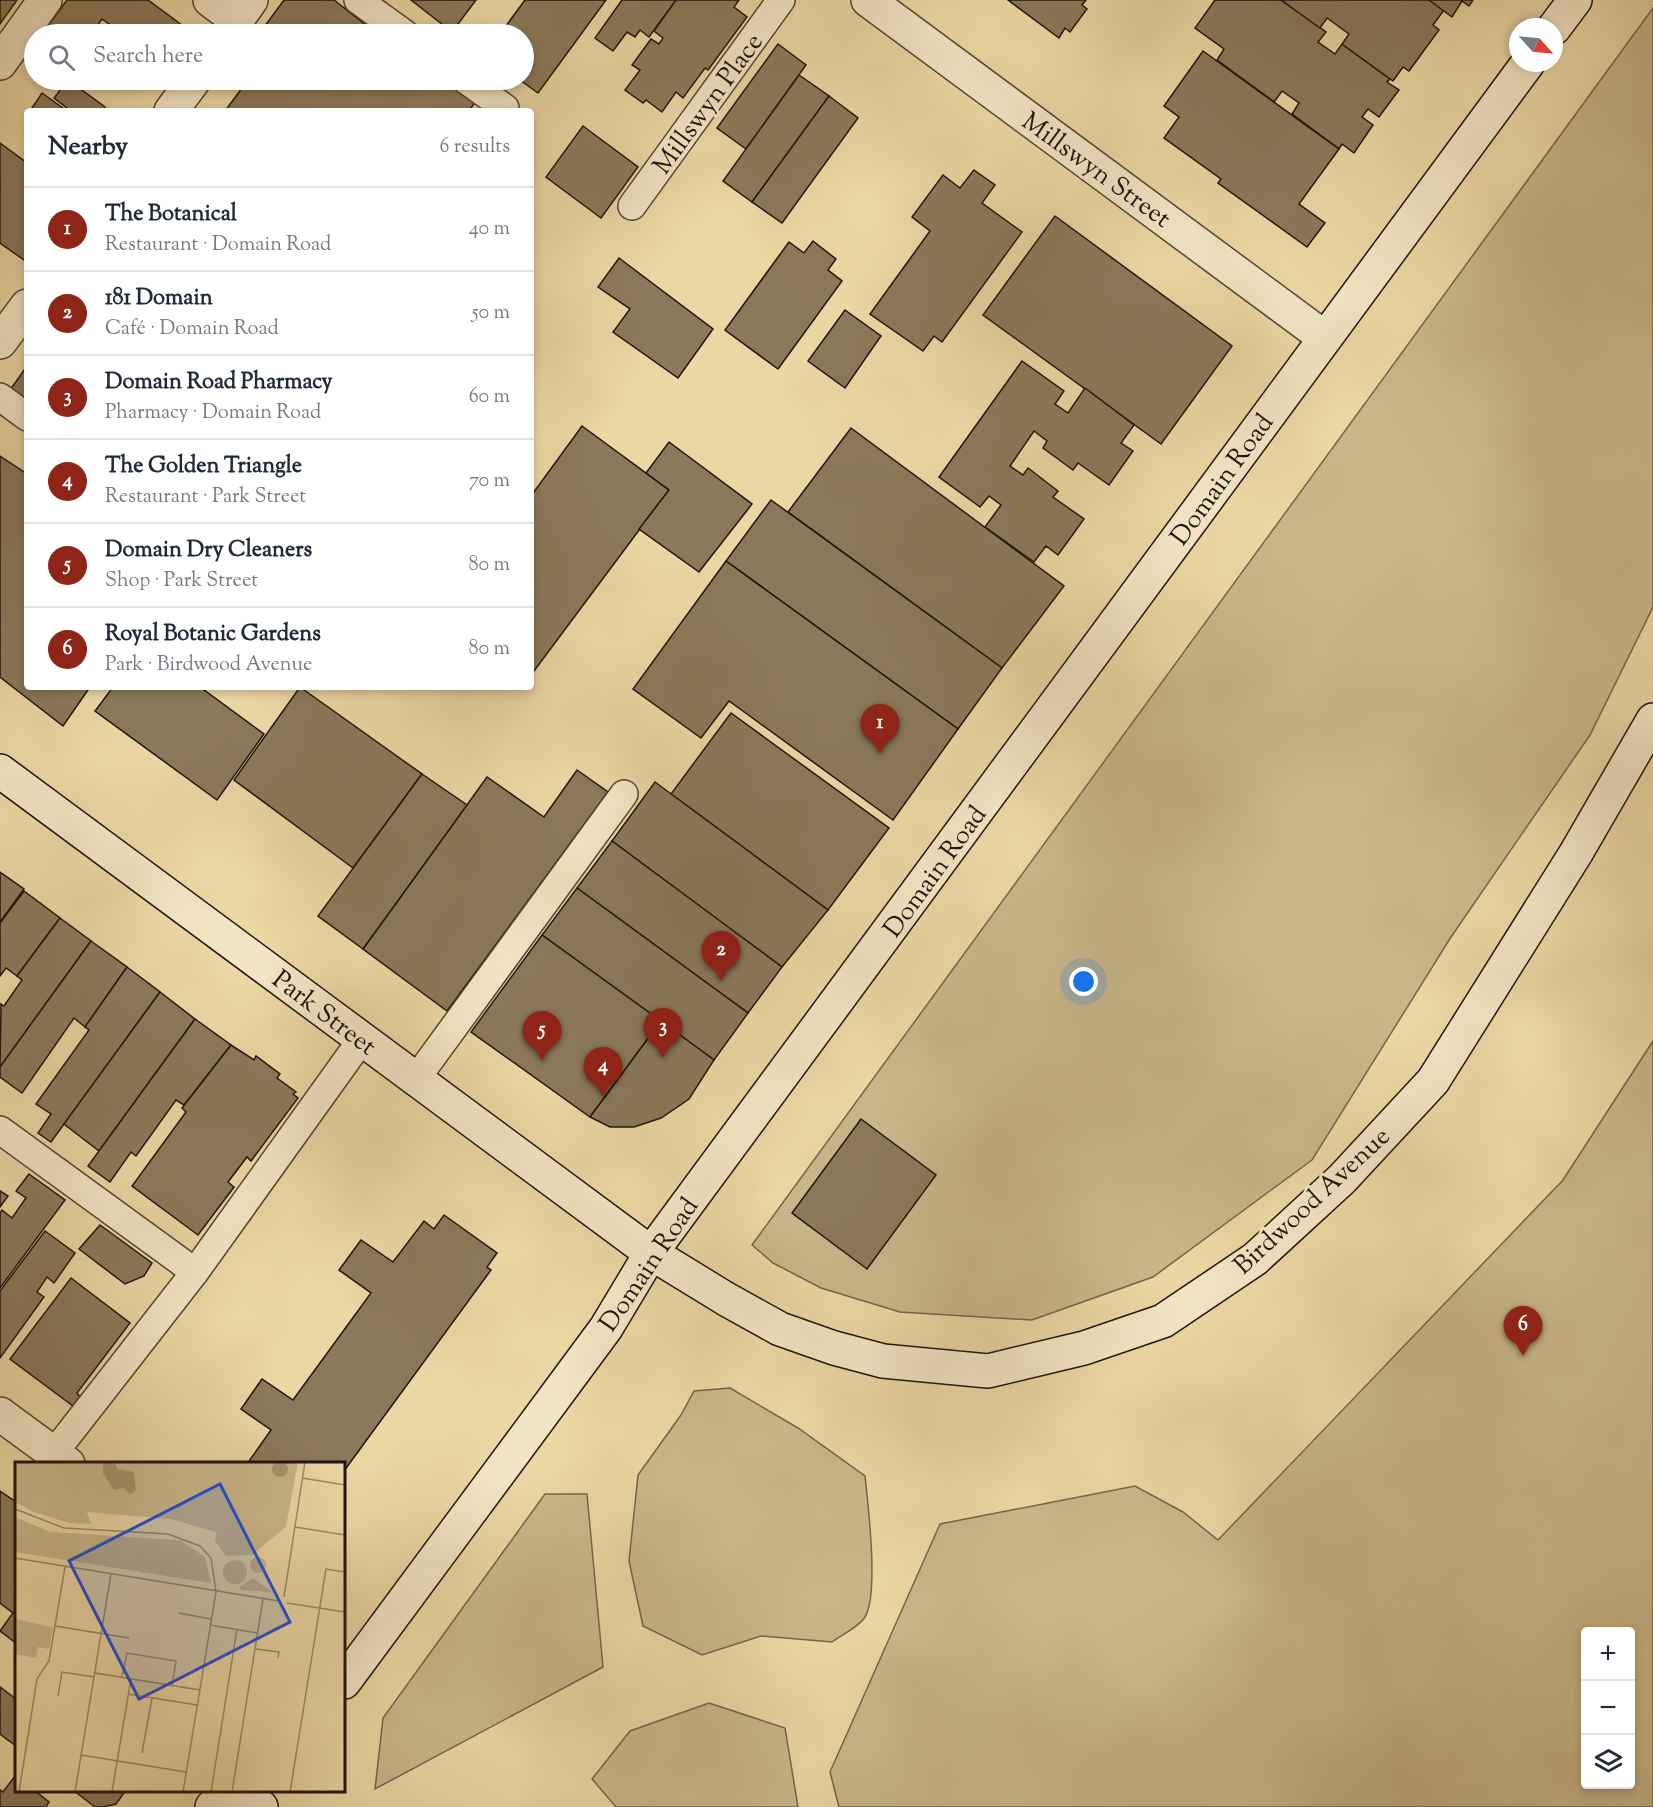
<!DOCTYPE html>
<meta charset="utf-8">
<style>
body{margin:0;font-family:"Sorts Mill Goudy",serif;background:#f2f2f3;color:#1f2937}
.controls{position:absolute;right:18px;bottom:18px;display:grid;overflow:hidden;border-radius:6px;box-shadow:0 3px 9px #0003}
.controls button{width:54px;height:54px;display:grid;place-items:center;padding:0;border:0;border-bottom:2px solid #e0e1e3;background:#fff;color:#1f2937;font:30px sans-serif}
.compass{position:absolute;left:1509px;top:18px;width:54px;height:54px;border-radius:50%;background:#fff;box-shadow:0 3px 9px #0003;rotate:117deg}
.you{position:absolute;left:1084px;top:982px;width:21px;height:21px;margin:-15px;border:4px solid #fff;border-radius:50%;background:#1a73e8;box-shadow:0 0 0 9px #1a73e833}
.badge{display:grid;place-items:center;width:39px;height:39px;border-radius:50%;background:#8f2418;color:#fff;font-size:20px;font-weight:700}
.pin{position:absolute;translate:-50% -50px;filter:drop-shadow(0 2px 3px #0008)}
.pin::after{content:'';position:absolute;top:32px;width:21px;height:18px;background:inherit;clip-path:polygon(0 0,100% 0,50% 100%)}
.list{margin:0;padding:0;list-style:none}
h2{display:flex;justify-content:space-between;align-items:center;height:78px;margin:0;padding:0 24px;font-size:26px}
h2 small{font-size:20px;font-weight:400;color:#747a83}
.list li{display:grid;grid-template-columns:39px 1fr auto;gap:18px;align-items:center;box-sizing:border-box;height:84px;padding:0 24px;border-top:2px solid #e0e1e3}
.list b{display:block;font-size:22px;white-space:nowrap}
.list p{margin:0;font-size:20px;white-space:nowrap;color:#747a83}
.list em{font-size:20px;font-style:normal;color:#747a83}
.icon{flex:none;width:33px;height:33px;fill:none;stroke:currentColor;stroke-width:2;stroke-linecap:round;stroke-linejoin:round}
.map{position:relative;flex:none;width:1653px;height:1807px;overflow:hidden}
.search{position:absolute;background:#fff;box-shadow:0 3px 9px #0003;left:24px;top:24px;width:510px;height:66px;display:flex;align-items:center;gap:15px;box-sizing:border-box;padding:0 21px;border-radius:33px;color:#747a83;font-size:22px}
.panel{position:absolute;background:#fff;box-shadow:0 3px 9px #0003;left:24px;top:108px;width:510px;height:582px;border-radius:6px}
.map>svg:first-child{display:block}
</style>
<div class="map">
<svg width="1653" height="1807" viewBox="0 0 1653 1807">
<rect width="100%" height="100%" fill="#ebd7a4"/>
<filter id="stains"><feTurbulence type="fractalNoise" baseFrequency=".00333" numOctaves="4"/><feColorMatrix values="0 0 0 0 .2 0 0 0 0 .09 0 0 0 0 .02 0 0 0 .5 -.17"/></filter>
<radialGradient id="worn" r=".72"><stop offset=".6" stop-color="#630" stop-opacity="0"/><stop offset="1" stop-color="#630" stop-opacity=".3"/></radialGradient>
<g fill="#c8b68a" stroke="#74644a" stroke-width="1.5" fill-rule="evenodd">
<polygon points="1653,8 1653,607 1590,735 1451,937 1312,1160 1153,1277 1032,1320 900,1312 821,1288 773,1263 752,1245"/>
<path d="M1653,1041V1807H839L830,1772L940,1524L1135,1486L1183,1512L1218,1540L1563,1180ZM1586,1632H1630V1784H1586Z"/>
<path d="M730,1388L798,1428L865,1476C868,1504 879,1594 865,1617C859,1627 841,1635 832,1642L761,1636L702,1655L643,1626L629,1561L638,1475L681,1415L694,1391Z"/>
<polygon points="545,1494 587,1494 603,1667 375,1789 383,1718"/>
<polygon points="709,1703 785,1728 798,1807 616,1807 592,1779 630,1731"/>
</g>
<g fill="#8a795a" stroke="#201309" stroke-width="1.5">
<polygon points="0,0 17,0 0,24"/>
<polygon points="67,0 148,0 190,31 187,34 123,34 102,19 91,34 42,34"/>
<polygon points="284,0 334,0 377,34 259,34"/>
<polygon points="411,0 476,0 452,32"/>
<polygon points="525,0 606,0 538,93 520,80 524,80 524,34 500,34"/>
<polygon points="622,0 676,0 649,37 640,30 635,37 627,32 613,51 595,38"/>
<polygon points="676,0 739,0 734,7 747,17 708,70 705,68 683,98 676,92 662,112 646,100 643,103 625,90 640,70 632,65 651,39 659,44 663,38 654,31"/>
<polygon points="1008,0 1086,0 1082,5 1087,9 1070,32 1065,28 1059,38"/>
<polygon points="1215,0 1281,0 1326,32 1318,42 1335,54 1342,44 1390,79 1387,82 1399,90 1379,117 1368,109 1362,117 1373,125 1354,153 1342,144 1339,149 1292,114 1299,103 1282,91 1274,102 1217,60 1224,49 1195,28"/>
<polygon points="1281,0 1429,0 1444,10 1433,25 1439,30 1409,71 1403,67 1393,81 1342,44 1349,34 1327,18 1320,28"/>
<polygon points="1429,0 1473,0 1469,6 1462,1 1452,17"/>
<polygon points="778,44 806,65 746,149 717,128"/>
<polygon points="1203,51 1339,149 1299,204 1325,223 1307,247 1218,183 1221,179 1164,138 1179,117 1164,106"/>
<polygon points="799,75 829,96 752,202 723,181"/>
<polygon points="68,80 105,107 102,111 71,111 54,98"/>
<polygon points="233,80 447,80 476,101 469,111 225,111 242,88"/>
<polygon points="42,93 67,111 30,111"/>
<polygon points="829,96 858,118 782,223 752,202"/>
<polygon points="583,126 638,167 601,218 546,177"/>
<polygon points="0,143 27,163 27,255 24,260 0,243"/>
<polygon points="974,170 995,185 982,203 1022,232 942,342 934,336 923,351 870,314 930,231 912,217 943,175 960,188"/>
<polygon points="1055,216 1232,346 1161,444 983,315"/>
<polygon points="813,241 836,259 828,270 842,281 778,369 725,330 789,242 804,253"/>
<polygon points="619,258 713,329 678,378 613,332 630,309 598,287"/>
<polygon points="845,310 881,336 845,388 808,361"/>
<polygon points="1022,361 1064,391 1055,404 1068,413 1085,388 1134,425 1121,443 1133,451 1109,485 1078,463 1073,470 1043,448 1047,441 1034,431 1010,466 1023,475 1028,468 1058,491 1053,497 1084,519 1058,555 1046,546 1034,562 985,527 1001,505 989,496 980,507 939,477"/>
<polygon points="27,366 27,413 5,397"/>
<polygon points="582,426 669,490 531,675 531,496"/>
<polygon points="851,428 1064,586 1002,668 788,512"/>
<polygon points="669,442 752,504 699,572 639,529 669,490 646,473"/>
<polygon points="0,456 27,474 27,687 90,687 63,726 0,677"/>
<polygon points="771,500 1002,668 958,729 726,561"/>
<polygon points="726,561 958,729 893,820 729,701 701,738 633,689"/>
<polygon points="113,687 200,687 264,734 217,800 95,711"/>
<polygon points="300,687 422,774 353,868 234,780"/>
<polygon points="731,713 889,828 828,910 671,794"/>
<polygon points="577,770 608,792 447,1011 363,949 487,777 544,817"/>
<polygon points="422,774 467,805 363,949 318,916"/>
<polygon points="655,782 828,910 782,967 612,841"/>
<polygon points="612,841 782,967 748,1013 577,888"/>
<polygon points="0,872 24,889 0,922"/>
<polygon points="577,888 748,1013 714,1060 542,935"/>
<polygon points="24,891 60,918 17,976 6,968 0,976 0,923"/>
<polygon points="60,918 91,941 0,1067 1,1004 4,1006 22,980 17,976"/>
<polygon points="542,935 661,1021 590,1117 471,1032"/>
<polygon points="91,941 127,967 85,1027 74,1018 22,1093 0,1077 0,1067"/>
<polygon points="127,967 160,992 51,1142 38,1133 51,1114 36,1104 89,1030 85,1027"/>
<polygon points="160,992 195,1019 99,1151 64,1124"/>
<polygon points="195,1019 231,1045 184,1105 176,1100 136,1156 131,1152 110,1182 88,1166"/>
<polygon points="661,1021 714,1060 689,1099 661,1118 634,1127 610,1127 590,1117"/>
<polygon points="231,1045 254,1060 256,1056 280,1074 277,1078 296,1092 293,1094 298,1098 251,1161 247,1157 228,1182 234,1187 198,1235 132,1186 186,1112 182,1108"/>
<polygon points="861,1119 936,1175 867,1269 792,1213"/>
<polygon points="29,1174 65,1200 0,1288 0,1213 2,1210 12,1218 26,1198 16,1191"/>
<polygon points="0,1191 8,1196 0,1207"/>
<polygon points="444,1215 497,1253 487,1267 491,1270 344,1471 344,1464 247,1464 271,1430 241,1409 262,1379 293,1400 371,1293 339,1270 361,1240 393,1262 424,1221 434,1229"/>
<polygon points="100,1225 152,1263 144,1276 125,1284 79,1249"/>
<polygon points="45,1231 75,1253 54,1283 47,1277 37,1292 44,1297 0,1358 0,1291"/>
<polygon points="71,1278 130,1323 77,1393 80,1397 73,1406 10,1359"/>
<polygon points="0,1491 16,1502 16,1643 0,1631 13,1613 0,1603"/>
<polygon points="0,1687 16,1699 16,1746 0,1734"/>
<polygon points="15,1776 16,1790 34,1790 49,1802 46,1807 0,1807 0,1790 3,1792"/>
<polygon points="73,1790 126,1790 116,1804 103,1807 95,1807"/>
</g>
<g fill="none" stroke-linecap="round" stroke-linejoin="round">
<g stroke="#534430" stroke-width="30">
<g id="lane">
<polyline points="358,0 405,34"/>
<polyline points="466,80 505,108 502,111"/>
<polyline points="632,206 781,0"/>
<polyline points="0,397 27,417"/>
<polyline points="416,1079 624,794"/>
<polyline points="0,1130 195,1272"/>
<polyline points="54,1453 195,1272 362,1039"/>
</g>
</g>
<g stroke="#534430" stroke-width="36">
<g id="street">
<polyline points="210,0 237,20"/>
<polyline points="868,0 1325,338"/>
<polyline points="227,34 251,0"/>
<polyline points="0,63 45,0"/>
<polyline points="171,111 194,80"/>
<polyline points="0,342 27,306"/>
<polyline points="0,1414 68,1464"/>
</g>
</g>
<g stroke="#201309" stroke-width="36">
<g id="secondary">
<polyline points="1554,28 1575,0"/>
<polyline points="0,771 651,1253 726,1299 780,1329 834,1348 883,1361 988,1371 1084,1348 1163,1321 1255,1259 1342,1179 1433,1081 1576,853 1653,720"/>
<polyline points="344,1682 606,1328 651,1253 1528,63"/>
<path d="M212,1807C228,1798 246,1798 261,1807"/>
</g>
</g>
<use href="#lane" stroke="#f2e5c4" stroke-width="27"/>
<use href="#street" stroke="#f2e5c4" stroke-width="33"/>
<use href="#secondary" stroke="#f2e5c4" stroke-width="33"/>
</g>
<g text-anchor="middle" stroke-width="6" stroke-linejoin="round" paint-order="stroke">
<g font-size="26" fill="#201309" stroke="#f2e5c4">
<text transform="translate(707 103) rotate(-54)" y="9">Millswyn Place</text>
<text transform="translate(1097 169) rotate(36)" y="9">Millswyn Street</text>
<text transform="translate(1221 479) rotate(-54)" y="9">Domain Road</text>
<text transform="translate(934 871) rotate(-54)" y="9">Domain Road</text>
<text transform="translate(325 1012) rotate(37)" y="9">Park Street</text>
<text transform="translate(1311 1200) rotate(-43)" y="9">Birdwood Avenue</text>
<text transform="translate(648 1264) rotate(-56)" y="9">Domain Road</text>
</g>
</g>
<g transform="translate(15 1462)">
<rect width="330" height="330" fill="#ebd7a4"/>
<path d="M0,0H283L271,65L237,93L211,94L200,79L201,70L156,57L72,50L76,62L54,61L19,50L0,40ZM0,55L35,70L165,78L190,95L196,121L0,90ZM235 103a8 8 0 1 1 16 0a8 8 0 1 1-16 0ZM208 110a12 12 0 1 1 24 0a12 12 0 1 1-24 0ZM238,116L257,130L226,128L224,125ZM2,157L38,166L34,187L23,185L21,196L0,192Z" fill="#c8b68a"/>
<path d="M257 7a8 8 0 1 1 16 0a8 8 0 1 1-16 0ZM88,0H100L102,7L119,10L121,28L116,32L108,26L99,28L88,11Z" fill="#a6946f"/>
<path fill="none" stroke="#9a8966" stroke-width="1.5" d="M287,16L330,23M0,47L49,66L153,72L185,84L196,96L201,130L168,330M280,65L330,73M0,96L264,139M269,135L290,0M272,141L330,150M164,151L196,157M195,163L243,171M40,164L114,176M241,187L264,190L263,196M80,211L185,228M107,215L112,191L161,199L157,223M113,232L182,243M43,234L47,210L79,215M127,291L137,236M66,293L171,310M4,330L22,217L34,199L50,105M60,330L96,112M97,330L116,217M196,330L222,167M217,330L248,137M275,330L311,107L330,110"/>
<path fill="#1d4ed8" fill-opacity="0.15" stroke="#1d4ed8" stroke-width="3" d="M205,22L275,160L124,237L54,99Z"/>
<rect width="330" height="330" fill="none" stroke="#201309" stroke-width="3"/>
</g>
<rect width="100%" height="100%" filter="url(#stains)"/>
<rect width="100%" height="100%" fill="url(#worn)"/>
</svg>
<div class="controls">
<button>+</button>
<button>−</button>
<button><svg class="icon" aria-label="layers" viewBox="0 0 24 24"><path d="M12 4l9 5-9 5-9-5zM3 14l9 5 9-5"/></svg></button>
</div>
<svg class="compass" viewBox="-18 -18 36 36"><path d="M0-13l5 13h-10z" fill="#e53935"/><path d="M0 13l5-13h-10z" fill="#747a83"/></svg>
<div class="you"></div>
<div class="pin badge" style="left:880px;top:754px">1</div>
<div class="pin badge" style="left:721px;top:981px">2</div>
<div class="pin badge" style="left:663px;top:1058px">3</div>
<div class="pin badge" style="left:603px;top:1097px">4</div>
<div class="pin badge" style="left:542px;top:1061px">5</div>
<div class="pin badge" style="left:1523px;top:1356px">6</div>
<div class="search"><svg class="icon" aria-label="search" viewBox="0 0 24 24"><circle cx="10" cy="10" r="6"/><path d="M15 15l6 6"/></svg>Search here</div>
<section class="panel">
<h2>Nearby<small>6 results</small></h2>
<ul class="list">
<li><span class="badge">1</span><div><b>The Botanical</b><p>Restaurant · Domain Road</p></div><em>40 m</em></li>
<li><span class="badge">2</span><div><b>181 Domain</b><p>Café · Domain Road</p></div><em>50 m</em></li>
<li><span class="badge">3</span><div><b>Domain Road Pharmacy</b><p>Pharmacy · Domain Road</p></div><em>60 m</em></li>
<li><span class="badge">4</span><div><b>The Golden Triangle</b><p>Restaurant · Park Street</p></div><em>70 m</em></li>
<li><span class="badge">5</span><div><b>Domain Dry Cleaners</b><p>Shop · Park Street</p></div><em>80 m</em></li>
<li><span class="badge">6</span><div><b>Royal Botanic Gardens</b><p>Park · Birdwood Avenue</p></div><em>80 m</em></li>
</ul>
</section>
</div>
